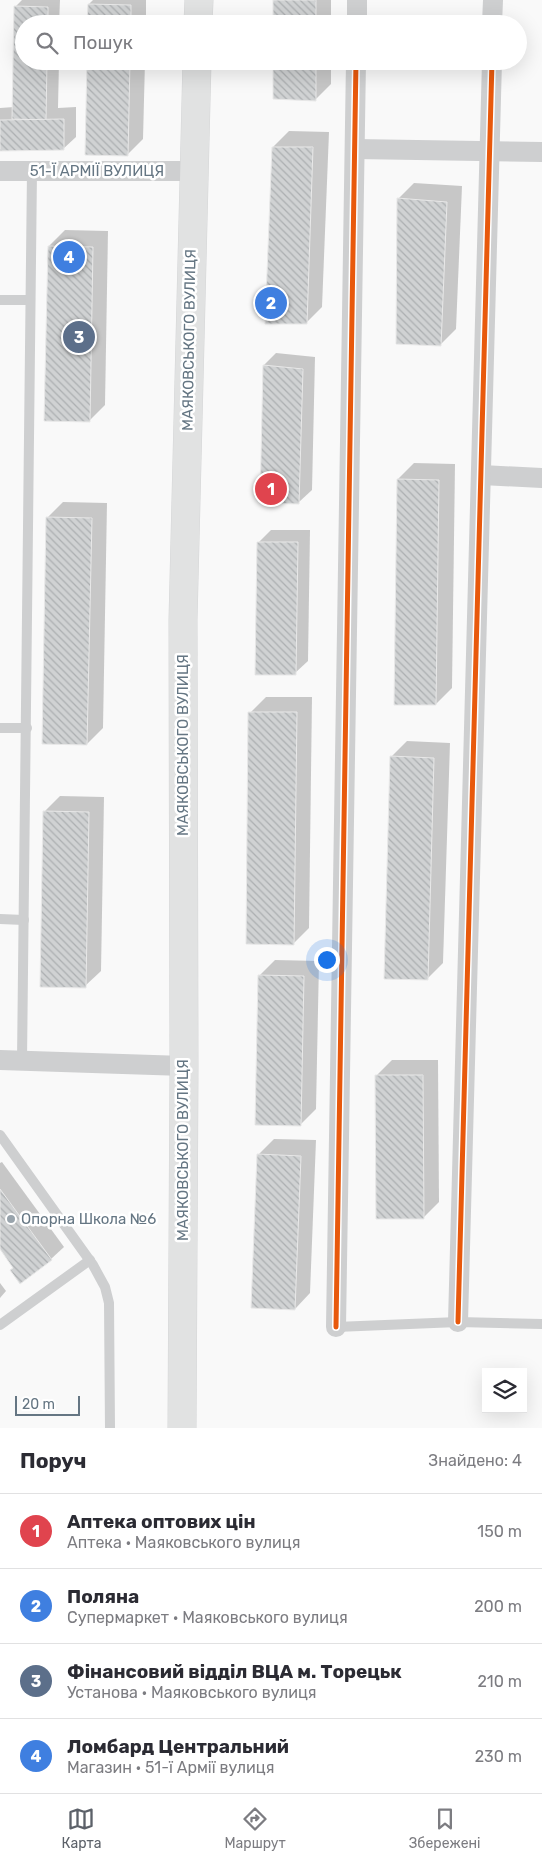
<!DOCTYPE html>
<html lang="uk">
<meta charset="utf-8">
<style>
body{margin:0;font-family:Rubik,sans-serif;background:#f2f2f3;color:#2b2b33}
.controls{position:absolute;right:15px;bottom:15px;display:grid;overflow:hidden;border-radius:0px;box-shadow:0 5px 20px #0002}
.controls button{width:45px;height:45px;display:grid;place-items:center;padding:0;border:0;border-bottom:1px solid #e1e1e2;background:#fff;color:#2b2b33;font:25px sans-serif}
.scale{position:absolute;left:15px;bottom:12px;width:65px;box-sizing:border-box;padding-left:5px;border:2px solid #657683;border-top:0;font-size:14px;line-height:18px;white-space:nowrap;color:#657683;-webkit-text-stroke:4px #fff;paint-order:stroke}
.you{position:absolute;left:326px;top:959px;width:18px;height:18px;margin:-12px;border:4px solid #fff;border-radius:50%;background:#1a73e8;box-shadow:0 0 0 8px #1a73e833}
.badge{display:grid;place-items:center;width:32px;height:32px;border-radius:50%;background:#5c6169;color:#fff;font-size:16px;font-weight:700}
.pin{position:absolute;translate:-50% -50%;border:2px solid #fff;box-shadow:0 1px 5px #0006}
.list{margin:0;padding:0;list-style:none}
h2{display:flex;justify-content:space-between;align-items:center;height:65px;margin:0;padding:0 20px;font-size:21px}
h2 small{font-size:16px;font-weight:400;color:#7c7c81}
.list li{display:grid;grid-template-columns:32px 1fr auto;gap:15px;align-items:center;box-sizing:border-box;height:75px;padding:0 20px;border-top:1px solid #e1e1e2}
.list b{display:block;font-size:19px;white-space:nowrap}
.list p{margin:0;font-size:16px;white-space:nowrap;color:#7c7c81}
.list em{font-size:16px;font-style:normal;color:#7c7c81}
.icon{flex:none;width:28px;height:28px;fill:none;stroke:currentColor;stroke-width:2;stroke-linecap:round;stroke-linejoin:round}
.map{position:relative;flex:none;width:542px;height:1428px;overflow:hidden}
.search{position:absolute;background:#fff;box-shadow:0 5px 20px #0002;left:15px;right:15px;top:15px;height:55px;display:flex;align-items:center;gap:12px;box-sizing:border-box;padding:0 18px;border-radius:28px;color:#7c7c81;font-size:19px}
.sheet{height:365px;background:#fff}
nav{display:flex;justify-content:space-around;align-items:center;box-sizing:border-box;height:70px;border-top:1px solid #e1e1e2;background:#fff;font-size:14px;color:#7c7c81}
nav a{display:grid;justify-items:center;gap:2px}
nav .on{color:#5c6169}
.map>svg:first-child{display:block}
</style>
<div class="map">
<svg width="542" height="1428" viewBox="0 0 542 1428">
<defs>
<pattern id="building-back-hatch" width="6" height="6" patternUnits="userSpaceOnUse" patternTransform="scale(1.25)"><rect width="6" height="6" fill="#d0d2d3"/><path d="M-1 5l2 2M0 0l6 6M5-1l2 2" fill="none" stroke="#acafb1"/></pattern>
</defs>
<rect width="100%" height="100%" fill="#f9f9f9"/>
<g fill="#0003">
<polygon points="22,0 60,0 59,24 24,24 24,61 59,61 58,108 76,107 76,137 63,149 0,150 0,108 14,107 15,7"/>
<polygon points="93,0 146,0 146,24 89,24 89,4"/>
<rect x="274" y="0" width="57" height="24"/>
<polygon points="88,61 145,61 143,139 127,155"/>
<polygon points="274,61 331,61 331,84 315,100"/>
<polygon points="289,131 329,132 322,307 306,323 273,147"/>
<polygon points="414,183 462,186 456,329 440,345 398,199"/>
<polygon points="65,230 108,231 105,405 89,421 49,246"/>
<polygon points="276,353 315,357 312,490 299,502 264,365"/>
<polygon points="414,463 455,464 452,688 436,704 398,479"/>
<polygon points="63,502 107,503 103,728 87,744 47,518"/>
<polygon points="271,530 310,530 308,661 295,673 258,543"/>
<polygon points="266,697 312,697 309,928 293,944 250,713"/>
<polygon points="407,741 450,743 443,963 427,979 391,757"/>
<polygon points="60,796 104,797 101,971 85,986 44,812"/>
<polygon points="275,960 319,961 316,1109 300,1125 259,976"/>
<polygon points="392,1060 438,1060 439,1202 423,1218 376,1076"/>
<polygon points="274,1139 316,1140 310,1293 295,1309 258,1155"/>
<polygon points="2,1162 64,1247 51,1259 0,1247 0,1163"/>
<polygon points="0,1283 6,1291 0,1298"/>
</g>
<g fill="url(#building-back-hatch)" stroke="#e8e8e8">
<rect x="273" y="0" width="43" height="24"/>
<polygon points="88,4 131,5 131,24 87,24"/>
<polygon points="14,6 48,7 48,24 24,24 24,61 47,61 46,120 12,119"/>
<polygon points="87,61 130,61 128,156 85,155"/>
<polygon points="273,61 316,61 316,101 273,99"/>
<polygon points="64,119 64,150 0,151 0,120"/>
<polygon points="272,147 313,147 307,324 265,324"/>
<polygon points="397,198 447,202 441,346 396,344"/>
<polygon points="48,246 93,247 90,422 44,421"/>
<polygon points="263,365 303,369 299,504 260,503"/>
<polygon points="397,479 439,480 436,705 394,705"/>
<polygon points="46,517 92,518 87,745 42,744"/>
<polygon points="257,542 298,542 296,675 255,675"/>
<polygon points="248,712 297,712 294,945 246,944"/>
<polygon points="390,756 434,758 428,980 384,979"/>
<polygon points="43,811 89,812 86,988 40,987"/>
<polygon points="258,975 304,976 301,1126 255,1125"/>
<polygon points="375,1075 423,1075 424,1219 376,1219"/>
<polygon points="257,1154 301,1156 295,1310 251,1308"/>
<polygon points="0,1189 52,1260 20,1284 10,1270 13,1268 0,1249"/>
</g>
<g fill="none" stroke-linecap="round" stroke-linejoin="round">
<g stroke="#d5d6d7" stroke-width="29">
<g id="secondary">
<polyline points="198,24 199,0"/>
<polyline points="182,1428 184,1066 183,620 197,61"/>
</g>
</g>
<g stroke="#cecfd0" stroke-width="10">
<polyline points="0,300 30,300"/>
<polyline points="0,728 27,728"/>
<polyline points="0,919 24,920"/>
<polyline points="22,1061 32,171 28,171"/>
<polyline points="0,1135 93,1265 105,1287 109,1303 110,1428"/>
<polyline points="0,1325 90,1260"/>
<polyline points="336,1327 458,1322 542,1324"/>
</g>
<g stroke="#cecfd0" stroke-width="20">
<polyline points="357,24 357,0"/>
<polyline points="492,24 493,0"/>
<polyline points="355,149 542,152"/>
<polyline points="0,171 193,171"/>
<polyline points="482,475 542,478"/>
<polyline points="0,1060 184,1066"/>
<polyline points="458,1322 492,61"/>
<polyline points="336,1327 356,61"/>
</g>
<use href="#secondary" stroke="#e1e2e2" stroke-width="28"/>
<g stroke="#fff" stroke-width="8">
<g id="cycleway">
<polyline points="458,1322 492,61"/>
<polyline points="336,1327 356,61"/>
</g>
</g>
<use href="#cycleway" stroke="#e8590c" stroke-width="5"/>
</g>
<circle fill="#99a4ac" stroke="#fff" stroke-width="2" cx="11" cy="1219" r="5"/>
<g text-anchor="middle" stroke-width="5" stroke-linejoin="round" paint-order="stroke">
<g font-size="15" fill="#657683" stroke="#fff">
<text x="97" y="176">51-Ї АРМІЇ ВУЛИЦЯ</text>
<text transform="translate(189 340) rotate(-89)" y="5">МАЯКОВСЬКОГО ВУЛИЦЯ</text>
<text transform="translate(183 745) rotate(-90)" y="5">МАЯКОВСЬКОГО ВУЛИЦЯ</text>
<text transform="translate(183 1150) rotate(-90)" y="5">МАЯКОВСЬКОГО ВУЛИЦЯ</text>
</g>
<g font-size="15" fill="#657683" stroke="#fff" text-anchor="start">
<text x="21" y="1224">Опорна Школа №6</text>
</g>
</g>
</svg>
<div class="controls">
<button><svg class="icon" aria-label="layers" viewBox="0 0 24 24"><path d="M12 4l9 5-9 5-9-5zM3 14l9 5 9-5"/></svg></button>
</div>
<div class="scale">20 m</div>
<div class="you"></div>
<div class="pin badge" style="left:271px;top:489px;background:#e0444e">1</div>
<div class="pin badge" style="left:271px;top:303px;background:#3f7fe0">2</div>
<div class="pin badge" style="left:79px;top:337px;background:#5c6f8a">3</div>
<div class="pin badge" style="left:69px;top:257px;background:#3f7fe0">4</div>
<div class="search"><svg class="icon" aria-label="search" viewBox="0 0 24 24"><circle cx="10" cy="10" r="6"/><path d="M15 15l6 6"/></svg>Пошук</div>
</div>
<section class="sheet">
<h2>Поруч<small>Знайдено: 4</small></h2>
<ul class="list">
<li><span class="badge" style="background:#e0444e">1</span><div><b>Аптека оптових цін</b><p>Аптека · Маяковського вулиця</p></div><em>150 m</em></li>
<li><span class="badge" style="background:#3f7fe0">2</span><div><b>Поляна</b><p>Супермаркет · Маяковського вулиця</p></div><em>200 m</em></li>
<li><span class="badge" style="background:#5c6f8a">3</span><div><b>Фінансовий відділ ВЦА м. Торецьк</b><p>Установа · Маяковського вулиця</p></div><em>210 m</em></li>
<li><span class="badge" style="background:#3f7fe0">4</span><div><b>Ломбард Центральний</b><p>Магазин · 51-ї Армії вулиця</p></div><em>230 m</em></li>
</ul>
</section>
<nav>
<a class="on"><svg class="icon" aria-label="map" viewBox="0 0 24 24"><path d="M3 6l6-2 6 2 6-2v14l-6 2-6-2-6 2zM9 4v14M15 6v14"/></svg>Карта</a>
<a><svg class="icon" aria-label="directions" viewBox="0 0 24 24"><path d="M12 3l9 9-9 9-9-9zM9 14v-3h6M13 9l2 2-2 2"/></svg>Маршрут</a>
<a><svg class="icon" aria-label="saved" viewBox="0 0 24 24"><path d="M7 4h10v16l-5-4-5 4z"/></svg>Збережені</a>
</nav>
